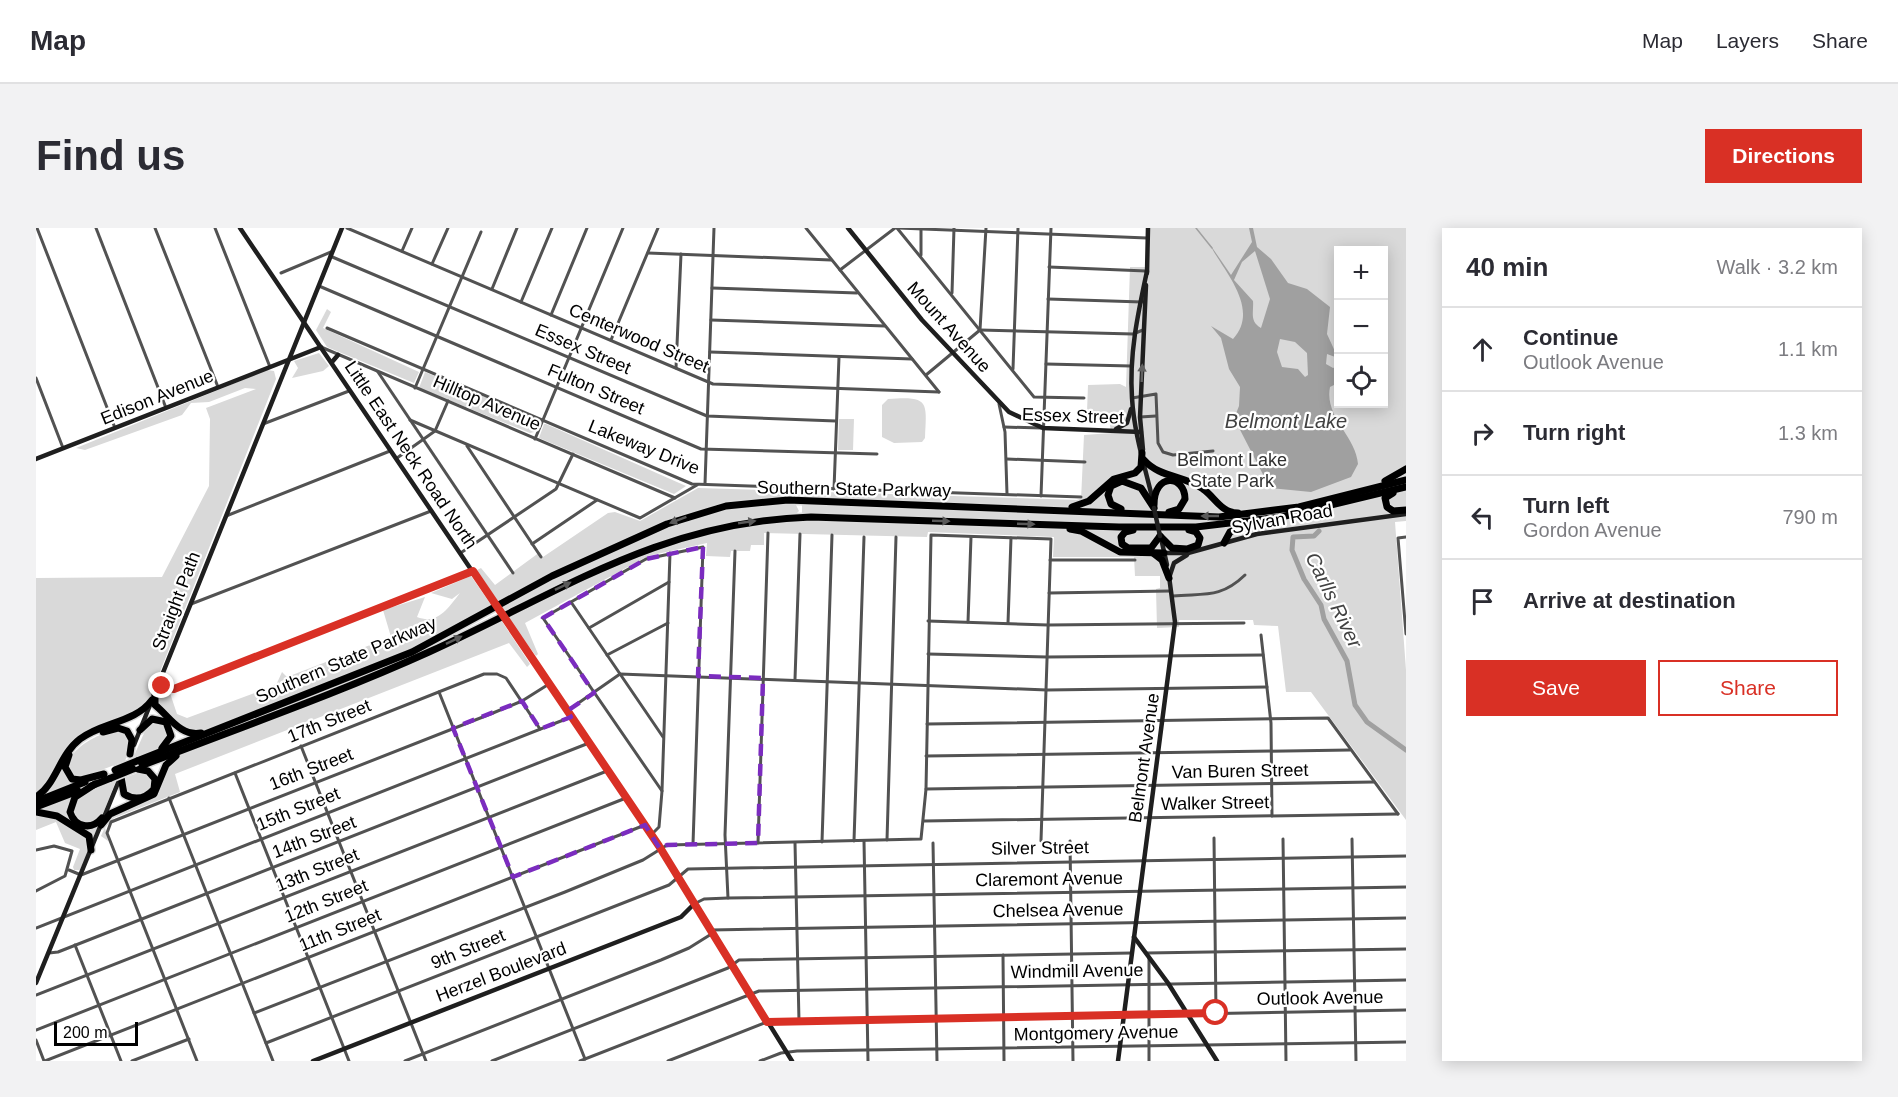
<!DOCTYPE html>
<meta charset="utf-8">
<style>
body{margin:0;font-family:Helvetica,sans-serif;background:#f2f2f3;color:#2b2b33}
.controls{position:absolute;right:18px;top:18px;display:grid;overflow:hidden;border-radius:0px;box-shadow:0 3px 15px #0003}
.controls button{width:54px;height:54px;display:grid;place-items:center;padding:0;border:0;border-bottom:2px solid #e1e1e2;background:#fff;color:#2b2b33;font:30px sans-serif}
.scale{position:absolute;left:18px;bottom:15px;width:84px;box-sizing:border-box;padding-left:6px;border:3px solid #000;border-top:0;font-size:16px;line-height:21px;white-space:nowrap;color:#000;-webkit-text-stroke:4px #fff;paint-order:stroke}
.stop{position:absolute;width:18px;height:18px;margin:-14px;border:4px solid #d93025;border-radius:50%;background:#fff}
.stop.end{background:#d93025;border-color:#fff;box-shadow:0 2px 6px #0008}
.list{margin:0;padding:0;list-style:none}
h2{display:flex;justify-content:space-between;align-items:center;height:78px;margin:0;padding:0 24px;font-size:26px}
h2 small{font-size:20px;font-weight:400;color:#7c7c81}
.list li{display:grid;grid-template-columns:39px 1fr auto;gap:18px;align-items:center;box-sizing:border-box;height:84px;padding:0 24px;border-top:2px solid #e1e1e2}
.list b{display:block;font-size:22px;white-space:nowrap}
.list p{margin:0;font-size:20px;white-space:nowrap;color:#7c7c81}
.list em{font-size:20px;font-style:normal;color:#7c7c81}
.actions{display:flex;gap:12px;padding:18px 24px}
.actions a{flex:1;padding:14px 0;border:2px solid #d93025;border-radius:0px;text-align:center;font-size:21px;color:#d93025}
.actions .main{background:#d93025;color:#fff}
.icon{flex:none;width:33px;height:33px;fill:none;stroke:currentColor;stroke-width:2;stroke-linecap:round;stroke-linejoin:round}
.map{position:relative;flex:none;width:1370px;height:833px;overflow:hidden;border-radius:0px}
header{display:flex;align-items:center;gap:36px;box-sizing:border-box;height:84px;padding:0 30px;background:#fff;border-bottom:2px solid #e1e1e2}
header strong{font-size:28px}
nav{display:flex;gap:33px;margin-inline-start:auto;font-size:21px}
.intro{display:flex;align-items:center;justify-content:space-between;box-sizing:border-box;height:144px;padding:0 36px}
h1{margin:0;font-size:42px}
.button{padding:15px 27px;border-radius:0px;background:#d93025;color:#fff;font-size:21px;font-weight:700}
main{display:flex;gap:36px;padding:0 36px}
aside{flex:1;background:#fff;border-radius:0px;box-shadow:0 3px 15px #0003}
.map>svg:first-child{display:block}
</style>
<header>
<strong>Map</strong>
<nav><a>Map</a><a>Layers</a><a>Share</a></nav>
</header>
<div class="intro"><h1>Find us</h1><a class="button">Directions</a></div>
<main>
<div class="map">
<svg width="1370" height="833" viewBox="0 0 1370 833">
<rect width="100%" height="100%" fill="#fff"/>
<g fill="#d9d9d9" fill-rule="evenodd">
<path d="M1114,0H1370V293L1359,294L1370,442V592L1275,464H1250L1242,398L1218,397L1217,392H1143V399L1121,400L1120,361L1124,360V348H1099L1098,329H1017L1018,309L892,304L891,309L728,305V317H715L714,323H695L694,329L670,328L671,315L612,328L489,395L502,426L500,428L471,389L607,325L666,307L725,296L778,293L1018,301V295L766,287V275L1019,284V278L764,270L713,271L663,282L629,295L487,360L462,374L441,342L445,340L459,357L504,324L507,329L572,285L579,284L604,293L662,260L1045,272L1048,207L1075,205L1073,189L1051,184L1052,157L1084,156L1090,159L1094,39H1113ZM1302,22H1348V176H1302Z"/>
<polygon points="291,81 295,84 287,100 383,144 378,155 291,119 280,102"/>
<polygon points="283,125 293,138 287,143 256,150 262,140 258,133"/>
<polygon points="231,142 238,143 240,151 110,479 45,510 0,568 0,350 126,349 173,258 174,191 170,180 220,161 209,160 173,174 155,175 146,187 49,222 40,220"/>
<polygon points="389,144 499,190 502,193 498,204 494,205 383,160"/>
<path d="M852,171C893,168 891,173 889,210L886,214L858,215L846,209V177Z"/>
<polygon points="803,191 818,191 817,222 802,222"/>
<polygon points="508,196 510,196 650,258 638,266 503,210"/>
<path d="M739,275H759L763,283L759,287C645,295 566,334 469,385L465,379C527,346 590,310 657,289C684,281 712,278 739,275Z"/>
<path d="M435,348L455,377L391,415L166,504L148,502L119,474L124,461L134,465L141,486L151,490L235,459L241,455L246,444L251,449L355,409L347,382L389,369L381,389C402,397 412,380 424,365L416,371L395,365Z"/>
<path d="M465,392L494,436L491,439L473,415L139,546L144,564L78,590L69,599L72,613L65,608L74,588C89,582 113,577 122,564C131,551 128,536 143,528L381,433Z"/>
<polygon points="113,494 128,495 134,503 127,519 97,530"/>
<path d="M79,502L92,507L94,521L89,533L47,549L35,547L31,535C40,517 60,507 79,502Z"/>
<polygon points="27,532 40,554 7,568"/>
<polygon points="107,543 116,548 118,559 108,567 92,567 86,555 88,550"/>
<polygon points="80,553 66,588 49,597 37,588 38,573 59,561"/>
<polygon points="38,567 39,595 63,596 56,612 53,607 3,582"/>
<path d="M0,586C18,588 48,599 55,617L44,642H38L37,639L44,621L29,615L20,594L0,602Z"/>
</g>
<path fill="#a0a0a0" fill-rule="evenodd" d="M1213,0H1217L1221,19L1235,31L1252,55L1271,61L1294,79L1291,106L1302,130L1291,126L1290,136L1297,140L1302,138V155L1294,159C1288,189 1320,208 1322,236L1315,249L1275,264L1234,260L1201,196L1199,188L1203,178L1204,159L1193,141L1185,110L1175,98L1197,111C1225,80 1187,43 1173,15L1195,47L1216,14ZM1219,23L1234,71L1225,100C1213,93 1218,84 1217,73L1198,52L1206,34ZM1244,111L1259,114L1271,125L1272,147L1269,149L1262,141L1246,139L1241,124Z"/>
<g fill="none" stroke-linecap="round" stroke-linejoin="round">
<polyline stroke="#a0a0a0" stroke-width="1.5" points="1160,0 1176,20"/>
<polyline stroke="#a0a0a0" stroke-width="5" points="1283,303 1278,308 1257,309 1256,322 1268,351 1285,377 1288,391 1311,433 1319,477 1331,494 1370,522"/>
<g stroke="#dbdbdb" stroke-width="10">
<g id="highway">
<path d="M1108,232C1124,250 1148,247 1167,261C1179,269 1185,285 1202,285"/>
<polyline points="1349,253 1370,241"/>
<polyline points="1357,265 1349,270 1351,279 1357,283 1370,282"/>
<path d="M1118,277C1118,244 1149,247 1149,271L1143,281L1133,284"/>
<polyline points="1036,279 1053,273 1078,251 1099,245 1105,239 1106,225"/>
<polyline points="1085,281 1075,276 1072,267 1075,258 1086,253 1105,260 1118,280"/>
<polyline points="1034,301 1045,303 1084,324 1128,325"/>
<polyline points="1097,302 1089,304 1085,309 1086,316 1092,320 1115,320 1124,308"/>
<polyline points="1124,308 1136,320 1151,321 1162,317 1164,310 1160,304 1153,302"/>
<polyline points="1188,315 1194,304 1207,298"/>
<polyline points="1117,325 1126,332 1133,350"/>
<path d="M119,465V477C133,488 144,509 165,505"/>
<polyline points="104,502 116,491 130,494 135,508 126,520"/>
<polyline points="67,504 82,500 91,503 96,512 94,526"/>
<polyline points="33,527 29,539 36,551 45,552 68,546"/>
<polyline points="101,533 376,424 516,348 631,296 690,278 752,272 1183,289 1263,279 1370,252"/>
<path d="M97,541C194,503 298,467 393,424C525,364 623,294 775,289L1083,299H1160L1245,289L1370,259"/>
<path d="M85,549L88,566C99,573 110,570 118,561L119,551L112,543L102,541"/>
<path d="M59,556L39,569L34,584C39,599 55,603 66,590"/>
<polyline points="55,558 75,550"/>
<path d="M0,569C20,557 23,527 44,511C66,494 99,495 116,472"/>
<polyline points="1,573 49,554"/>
<polyline points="0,579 42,563"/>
<polyline points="0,584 21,588 53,608 55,622"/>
<polyline points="65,597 74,586 118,566 130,537 140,528"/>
</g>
</g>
<g stroke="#525252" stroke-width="3">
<polyline points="1,0 79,200"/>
<polyline points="60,0 130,180"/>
<polyline points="119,0 182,159"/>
<polyline points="179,0 234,139"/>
<polyline points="311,0 677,156 903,164"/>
<polyline points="770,0 903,164"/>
<polyline points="861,0 998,169 1048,170"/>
<polyline points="862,0 1111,10"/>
<polyline points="366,23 376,0"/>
<polyline points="612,25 795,32"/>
<polyline points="885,27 885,0"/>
<polyline points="294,28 671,188 800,193"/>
<polyline points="396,36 412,0"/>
<polyline points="1013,39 1110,43"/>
<polyline points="804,42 859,0"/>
<polyline points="245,45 295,24"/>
<polyline points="283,58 665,221 841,226"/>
<polyline points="676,60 821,65"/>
<polyline points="456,61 481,0"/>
<polyline points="916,65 918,0"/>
<polyline points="1012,71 1106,74"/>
<polyline points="485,74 516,0"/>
<polyline points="515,87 551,0"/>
<polyline points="675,92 849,98"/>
<polyline points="291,100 656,256 1045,269"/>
<polyline points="944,102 1097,106 1107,102"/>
<polyline points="944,102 950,0"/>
<polyline points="575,112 622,0"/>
<polyline points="285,119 639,270"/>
<polyline points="674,124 876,131"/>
<polyline points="1010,136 1095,138"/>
<polyline points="640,140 645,26"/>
<polyline points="977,141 982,0"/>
<polyline points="342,144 477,345"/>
<polyline points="890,147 944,102"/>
<polyline points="0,150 27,220"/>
<polyline points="379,160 445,4"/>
<polyline points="1096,170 1120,166 1122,215 1127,224 1137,227 1177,223"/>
<polyline points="963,176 969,204 971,266"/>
<polyline points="1104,189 1120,188"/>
<polyline points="374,192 604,290 661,257"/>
<polyline points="227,196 313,163"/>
<polyline points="968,199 1005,200"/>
<polyline points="499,211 587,0"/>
<polyline points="431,218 505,329"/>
<polyline points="361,230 399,203 412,173"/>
<polyline points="971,231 1049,234"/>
<polyline points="669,256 678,0"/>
<polyline points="798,261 803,129"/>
<polyline points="1005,268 1015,0"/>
<polyline points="190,288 354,223"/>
<polyline points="1370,309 1362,310 1370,406"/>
<polyline points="496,316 561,272"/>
<polyline points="426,324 520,261 537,226"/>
<polyline points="1014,332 1099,332"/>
<polyline points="1013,365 1134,363"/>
<path d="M1137,368C1168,365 1184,371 1209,347"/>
<polyline points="535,374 627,509"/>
<polyline points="155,376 395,283"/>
<polyline points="892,393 1012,397 1208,395"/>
<polyline points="932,394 935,309"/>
<polyline points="972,395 975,310"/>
<polyline points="553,400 633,354"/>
<polyline points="1225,407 1235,495 1236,588"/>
<polyline points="892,426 1011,429 1227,427"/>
<polyline points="571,427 632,395"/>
<polyline points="759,451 764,306"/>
<polyline points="123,456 139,461 435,344"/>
<polyline points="403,464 549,831"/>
<polyline points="531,483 584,446 1011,462 1231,459"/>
<polyline points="891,496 1292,490 1362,586"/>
<polyline points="265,518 390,833"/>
<polyline points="890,528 1314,522"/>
<polyline points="199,545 313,833"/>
<polyline points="890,561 1338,554"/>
<polyline points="626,563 507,390 610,331 667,319 657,616"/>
<polyline points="133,570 237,833"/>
<polyline points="888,593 1362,586"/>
<polyline points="616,606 623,599 626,563 634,325"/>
<polyline points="1178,610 1180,785"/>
<polyline points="1247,611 1250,833"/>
<polyline points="1316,611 1320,833"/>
<polyline points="851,612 860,309"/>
<polyline points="818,613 828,309"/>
<polyline points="828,613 832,833"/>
<polyline points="1034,613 1037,833"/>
<polyline points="786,614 796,307"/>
<polyline points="722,615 732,305"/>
<polyline points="759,615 763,793"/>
<polyline points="897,615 901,833"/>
<polyline points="0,622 18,618 36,623 29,648 0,663"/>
<polyline points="33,642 45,647 457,485 486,473 513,456"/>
<polyline points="692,670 689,607 699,323"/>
<polyline points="658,676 668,671 692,670 1370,659"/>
<polyline points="0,700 535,489"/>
<polyline points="675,702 1370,690"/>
<polyline points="39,717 85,833"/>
<polyline points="13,725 22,724 553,515"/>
<polyline points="1111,725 1370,721"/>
<polyline points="967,727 968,833"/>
<polyline points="0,767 571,543"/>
<polyline points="218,785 529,664 607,632 631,617 885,611 890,561 895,307 1015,311 1005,613"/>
<polyline points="0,802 590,570"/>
<polyline points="0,812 8,833"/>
<polyline points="230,815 633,657 652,641 1370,628"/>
<polyline points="9,833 609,597"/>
<polyline points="96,833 153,811"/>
<polyline points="161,833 71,605 75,594 448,446 461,446 470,450 504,501"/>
<polyline points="369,833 625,732 653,720 677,705"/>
<polyline points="456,833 692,740 703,732 1096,725"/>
<polyline points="544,833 723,763 1370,752"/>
<polyline points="632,833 731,794 1370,782"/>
<polyline points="724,833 745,825 761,823 1370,814"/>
<polyline points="1113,833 1113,730"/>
</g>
<g stroke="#1f1f1f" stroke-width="4.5">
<polyline points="204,0 455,371"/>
<polyline points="812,0 886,92 973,184 1007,200 1105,204"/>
<path d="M1111,43C1102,85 1093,126 1096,170C1098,205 1109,239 1117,273"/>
<polyline points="1111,45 1112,0"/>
<polyline points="296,134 302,127"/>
<polyline points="1080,201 1091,195 1095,181"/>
<polyline points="1107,222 1104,189 1110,57"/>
<polyline points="0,231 285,119"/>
<polyline points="1125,310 1131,337"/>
<polyline points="1128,325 1152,325 1221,306 1370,286"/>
<polyline points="1133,350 1138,335 1151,327"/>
<polyline points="473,397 623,618 756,833"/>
<polyline points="118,467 306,0"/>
<polyline points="98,517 114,477"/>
<polyline points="1098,709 1132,755 1181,833"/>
<polyline points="0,755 84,550"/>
<polyline points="277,833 645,689 658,676"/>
<polyline points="1082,833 1139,394 1133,348"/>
</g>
<use href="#highway" stroke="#000" stroke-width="7"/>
<g stroke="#dbdbdb" stroke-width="10" stroke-linecap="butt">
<g id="highway-bridge">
<polyline points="79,542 101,533"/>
<polyline points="75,550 97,541"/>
</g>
</g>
<g stroke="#1f1f1f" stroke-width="4.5">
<polyline points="1118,280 1124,308"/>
<polyline points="455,371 473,397"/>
</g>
<use href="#highway-bridge" stroke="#000" stroke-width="7"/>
</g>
<defs><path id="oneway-solid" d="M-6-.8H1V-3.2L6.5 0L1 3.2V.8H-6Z" transform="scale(1.5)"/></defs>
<use fill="#626262" href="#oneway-solid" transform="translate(1106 145) rotate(-88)"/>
<g fill="#595959">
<use href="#oneway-solid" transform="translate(1174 288) rotate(-180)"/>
<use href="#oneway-solid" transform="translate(642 292) rotate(159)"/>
<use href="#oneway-solid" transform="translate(905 293) rotate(2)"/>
<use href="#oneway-solid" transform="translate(711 294) rotate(-8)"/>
<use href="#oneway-solid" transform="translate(990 296) rotate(2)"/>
<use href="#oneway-solid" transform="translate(527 358) rotate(-26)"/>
<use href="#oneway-solid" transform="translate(418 412) rotate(-26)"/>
</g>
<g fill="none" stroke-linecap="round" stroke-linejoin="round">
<polyline stroke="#d93025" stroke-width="8" points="126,458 138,461 437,343 623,618 731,794 1180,785"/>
</g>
<path fill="none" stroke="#7b2cbf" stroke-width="4.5" stroke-dasharray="12 8" stroke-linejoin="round" d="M667,319L662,448L727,450L722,615L631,617L624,621L609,597L477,649L417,500L486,473L504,501L535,489L531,483L558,465L507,390L610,331Z"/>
<g text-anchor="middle" stroke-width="4.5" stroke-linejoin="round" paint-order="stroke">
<g font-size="18" fill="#000" stroke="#fff">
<text transform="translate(913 99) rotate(48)" y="6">Mount Avenue</text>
<text transform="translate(603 110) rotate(23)" y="6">Centerwood Street</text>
<text transform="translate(547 121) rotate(23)" y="6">Essex Street</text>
<text transform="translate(560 161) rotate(23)" y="6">Fulton Street</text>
<text transform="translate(121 169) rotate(-22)" y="6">Edison Avenue</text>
<text transform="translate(451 175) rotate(23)" y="6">Hilltop Avenue</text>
<text transform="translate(1037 188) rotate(2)" y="6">Essex Street</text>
<text transform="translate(608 219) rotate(22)" y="6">Lakeway Drive</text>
<text transform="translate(375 227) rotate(56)" y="6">Little East Neck Road North</text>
<text transform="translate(818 261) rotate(1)" y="6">Southern State Parkway</text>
<text transform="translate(1246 291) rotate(-10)" y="6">Sylvan Road</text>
<text transform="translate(140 373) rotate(-69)" y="6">Straight Path</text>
<text transform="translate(310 432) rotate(-23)" y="6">Southern State Parkway</text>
<text transform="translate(293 493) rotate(-22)" y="6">17th Street</text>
<text transform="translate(1108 530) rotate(-82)" y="6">Belmont Avenue</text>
<text transform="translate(275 541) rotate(-21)" y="6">16th Street</text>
<text transform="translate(1204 543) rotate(-1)" y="6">Van Buren Street</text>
<text transform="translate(1179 575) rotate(-1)" y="6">Walker Street</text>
<text transform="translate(262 581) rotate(-22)" y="6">15th Street</text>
<text transform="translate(278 609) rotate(-21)" y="6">14th Street</text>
<text transform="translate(1004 620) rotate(-1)" y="6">Silver Street</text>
<text transform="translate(281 642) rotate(-22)" y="6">13th Street</text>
<text transform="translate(1013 651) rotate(-1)" y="6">Claremont Avenue</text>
<text transform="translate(290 673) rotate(-22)" y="6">12th Street</text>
<text transform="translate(1022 682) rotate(-1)" y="6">Chelsea Avenue</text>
<text transform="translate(304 702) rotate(-22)" y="6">11th Street</text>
<text transform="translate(432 721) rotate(-22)" y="6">9th Street</text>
<text transform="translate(1041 743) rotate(-1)" y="6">Windmill Avenue</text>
<text transform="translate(465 744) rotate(-21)" y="6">Herzel Boulevard</text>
<text transform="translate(1284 770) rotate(-1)" y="6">Outlook Avenue</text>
<text transform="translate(1060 805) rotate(-1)" y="6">Montgomery Avenue</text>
</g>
<g font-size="18" fill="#303030" stroke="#fff">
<text x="1196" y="238">Belmont Lake<tspan x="1196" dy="21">State Park</tspan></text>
</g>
<g font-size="20" font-style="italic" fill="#414141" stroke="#fff">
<text x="1250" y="200">Belmont Lake</text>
<text transform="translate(1298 372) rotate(64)" y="7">Carlls River</text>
</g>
</g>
</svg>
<div class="controls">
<button>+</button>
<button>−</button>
<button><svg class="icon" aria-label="locate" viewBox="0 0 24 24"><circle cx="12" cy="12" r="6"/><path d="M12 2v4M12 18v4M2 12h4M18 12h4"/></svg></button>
</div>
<div class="scale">200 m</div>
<div class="stop" style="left:1180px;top:785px"></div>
<div class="stop end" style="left:126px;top:458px"></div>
</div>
<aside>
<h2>40 min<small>Walk · 3.2 km</small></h2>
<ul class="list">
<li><svg class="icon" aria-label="ahead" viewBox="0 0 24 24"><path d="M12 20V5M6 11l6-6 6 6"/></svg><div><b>Continue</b><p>Outlook Avenue</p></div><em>1.1 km</em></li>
<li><svg class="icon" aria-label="right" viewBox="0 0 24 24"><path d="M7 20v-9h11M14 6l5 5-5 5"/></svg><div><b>Turn right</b></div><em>1.3 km</em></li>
<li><svg class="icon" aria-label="left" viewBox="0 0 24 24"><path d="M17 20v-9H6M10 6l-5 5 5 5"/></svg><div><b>Turn left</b><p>Gordon Avenue</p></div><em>790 m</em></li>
<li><svg class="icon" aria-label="arrive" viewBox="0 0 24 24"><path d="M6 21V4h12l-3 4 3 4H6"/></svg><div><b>Arrive at destination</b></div></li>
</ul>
<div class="actions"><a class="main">Save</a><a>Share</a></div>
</aside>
</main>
